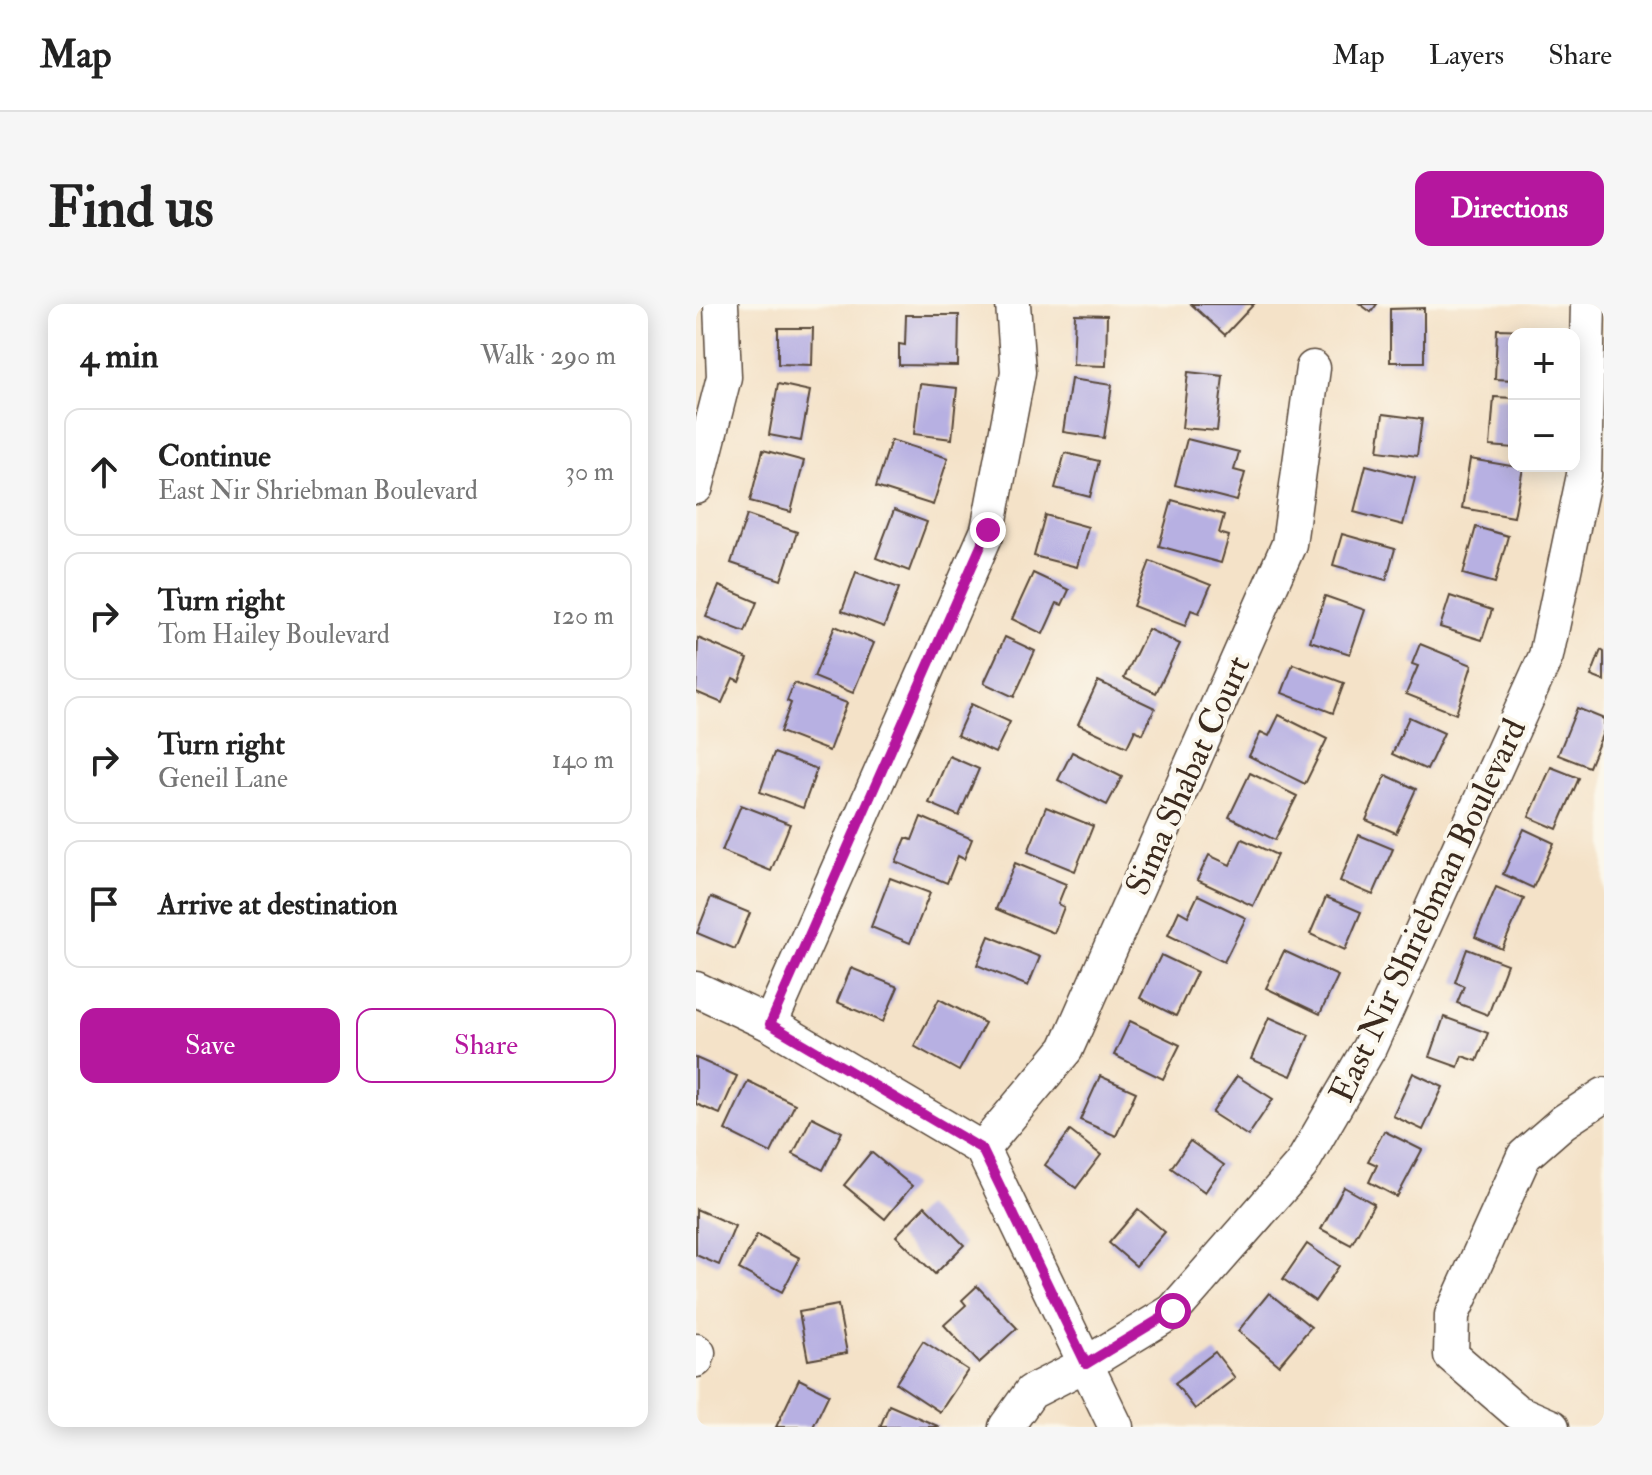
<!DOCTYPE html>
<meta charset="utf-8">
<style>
body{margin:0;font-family:"IM FELL Double Pica",serif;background:#f6f6f6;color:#222}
.controls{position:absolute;right:24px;top:24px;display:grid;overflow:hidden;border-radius:16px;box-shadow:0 4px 20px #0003}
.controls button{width:72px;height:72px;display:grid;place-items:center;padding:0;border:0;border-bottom:2px solid #e0e0e0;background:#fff;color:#222;font:40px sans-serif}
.stop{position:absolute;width:24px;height:24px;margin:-18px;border:6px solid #b5179e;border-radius:50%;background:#fff}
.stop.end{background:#b5179e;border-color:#fff;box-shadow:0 2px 8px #0008}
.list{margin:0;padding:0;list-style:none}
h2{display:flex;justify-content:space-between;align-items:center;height:104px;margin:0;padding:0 32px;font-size:34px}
h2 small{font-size:26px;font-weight:400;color:#767676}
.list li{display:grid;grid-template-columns:52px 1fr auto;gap:24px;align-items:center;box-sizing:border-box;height:128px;margin:0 16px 16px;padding:0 16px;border:2px solid #e0e0e0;border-radius:16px}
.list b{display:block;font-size:30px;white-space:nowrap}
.list p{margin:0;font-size:26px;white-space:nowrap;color:#767676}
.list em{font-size:26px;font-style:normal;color:#767676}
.actions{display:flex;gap:16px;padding:24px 32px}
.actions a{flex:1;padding:18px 0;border:2px solid #b5179e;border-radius:16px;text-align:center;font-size:28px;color:#b5179e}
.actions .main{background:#b5179e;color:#fff}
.icon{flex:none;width:44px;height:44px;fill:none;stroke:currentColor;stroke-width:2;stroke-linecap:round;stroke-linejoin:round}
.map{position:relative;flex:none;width:908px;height:1123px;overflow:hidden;border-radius:16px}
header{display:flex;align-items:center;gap:48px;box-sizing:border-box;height:112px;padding:0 40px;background:#fff;border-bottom:2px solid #e0e0e0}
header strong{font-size:38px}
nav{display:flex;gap:44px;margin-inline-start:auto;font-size:28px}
.intro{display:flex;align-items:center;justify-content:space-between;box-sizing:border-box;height:192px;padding:0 48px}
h1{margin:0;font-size:56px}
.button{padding:20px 36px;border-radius:16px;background:#b5179e;color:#fff;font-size:28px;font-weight:700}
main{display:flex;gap:48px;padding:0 48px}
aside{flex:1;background:#fff;border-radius:16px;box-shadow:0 4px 20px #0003}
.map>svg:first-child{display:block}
</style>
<header>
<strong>Map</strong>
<nav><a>Map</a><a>Layers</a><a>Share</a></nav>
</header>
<div class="intro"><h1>Find us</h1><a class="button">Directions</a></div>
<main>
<aside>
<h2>4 min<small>Walk · 290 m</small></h2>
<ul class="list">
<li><svg class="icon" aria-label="ahead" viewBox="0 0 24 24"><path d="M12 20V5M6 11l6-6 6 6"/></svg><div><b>Continue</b><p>East Nir Shriebman Boulevard</p></div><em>30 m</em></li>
<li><svg class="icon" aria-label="right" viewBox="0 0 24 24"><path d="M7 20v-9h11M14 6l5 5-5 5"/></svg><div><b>Turn right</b><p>Tom Hailey Boulevard</p></div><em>120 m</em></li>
<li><svg class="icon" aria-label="right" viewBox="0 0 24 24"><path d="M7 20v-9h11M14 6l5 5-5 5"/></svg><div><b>Turn right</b><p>Geneil Lane</p></div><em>140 m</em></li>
<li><svg class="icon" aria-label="arrive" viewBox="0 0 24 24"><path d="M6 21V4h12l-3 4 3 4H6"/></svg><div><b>Arrive at destination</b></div></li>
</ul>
<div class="actions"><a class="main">Save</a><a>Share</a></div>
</aside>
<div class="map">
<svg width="908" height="1123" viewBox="0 0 908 1123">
<rect width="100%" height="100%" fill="#fbf7ec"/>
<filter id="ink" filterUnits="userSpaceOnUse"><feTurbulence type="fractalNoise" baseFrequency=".0125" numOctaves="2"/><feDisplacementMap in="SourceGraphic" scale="16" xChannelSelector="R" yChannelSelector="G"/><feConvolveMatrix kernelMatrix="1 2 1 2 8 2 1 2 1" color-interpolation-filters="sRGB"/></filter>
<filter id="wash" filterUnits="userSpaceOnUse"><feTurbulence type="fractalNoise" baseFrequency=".006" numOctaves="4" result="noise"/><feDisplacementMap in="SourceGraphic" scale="32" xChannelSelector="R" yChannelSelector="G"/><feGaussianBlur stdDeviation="1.8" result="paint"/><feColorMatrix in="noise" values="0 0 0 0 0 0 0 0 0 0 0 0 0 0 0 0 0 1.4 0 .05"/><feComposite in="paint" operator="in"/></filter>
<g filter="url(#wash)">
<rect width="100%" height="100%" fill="#f4e2c8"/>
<g id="blocks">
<g fill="#b7b0e2">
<polygon points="495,0 558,0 529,31"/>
<polygon points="664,0 681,0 675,8"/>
<polygon points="728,4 728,58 694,58 694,5"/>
<polygon points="379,10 411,11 410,62 377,61"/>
<polygon points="210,11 263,11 262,62 203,61 203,40 209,41"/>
<polygon points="82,24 117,24 116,61 82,60"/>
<polygon points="801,25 835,26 835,30 818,30 818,76 799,75"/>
<polygon points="492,68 527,72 521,127 486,124"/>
<polygon points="375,75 416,81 408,134 367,128"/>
<polygon points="82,80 114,87 105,137 73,131"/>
<polygon points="224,80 261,84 256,135 218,130"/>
<polygon points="798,93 818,94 818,144 794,142"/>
<polygon points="687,110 726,115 721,152 682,147"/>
<polygon points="491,135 543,148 538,166 549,169 541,197 479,181"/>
<polygon points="195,136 252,154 237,201 180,183"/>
<polygon points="67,146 108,157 95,208 54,197"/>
<polygon points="369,149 403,157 394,193 359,184"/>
<polygon points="774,155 827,164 818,213 766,204"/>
<polygon points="670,161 719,174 707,221 658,208"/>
<polygon points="476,196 528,211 523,229 533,232 525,259 463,242"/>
<polygon points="198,206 231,218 213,267 180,254"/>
<polygon points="51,211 101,228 85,276 35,259"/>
<polygon points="349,211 392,223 381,263 338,252"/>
<polygon points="780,223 812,232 799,279 767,270"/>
<polygon points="646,230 699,245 690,276 637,261"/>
<polygon points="454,257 515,281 503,309 495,306 489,322 437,302"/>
<polygon points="160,268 203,284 188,323 146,307"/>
<polygon points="337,269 373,286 366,301 361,299 347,330 316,315"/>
<polygon points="23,282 61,298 49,328 10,313"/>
<polygon points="629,292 669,306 654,350 614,337"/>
<polygon points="754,292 796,306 786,336 744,323"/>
<polygon points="139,322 178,339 157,389 118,373"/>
<polygon points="452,325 484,340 460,389 428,374"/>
<polygon points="309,333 339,347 318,393 288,379"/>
<polygon points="2,334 52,355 43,377 37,374 26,399 0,388"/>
<polygon points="724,340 776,361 760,410 710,390 722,362 716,360"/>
<polygon points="905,346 908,348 908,377 895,372"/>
<polygon points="597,360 648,379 637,409 586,389"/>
<polygon points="402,377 459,404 447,430 439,426 431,443 382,420"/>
<polygon points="98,379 151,399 133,447 84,428 95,399 91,397"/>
<polygon points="275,400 314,418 299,449 261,431"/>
<polygon points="881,404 908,415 908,426 893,463 862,451"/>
<polygon points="583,411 631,435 609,480 553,452 565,428 573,432"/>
<polygon points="713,413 748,429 731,466 696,450"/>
<polygon points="376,448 426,473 411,501 362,476"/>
<polygon points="78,449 121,465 107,504 64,488"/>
<polygon points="253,452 283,465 263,512 233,499"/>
<polygon points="855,463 883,474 861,525 833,513"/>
<polygon points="554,469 601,492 579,536 533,513"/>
<polygon points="690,471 720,485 700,529 670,516"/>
<polygon points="45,501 94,520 75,567 26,547"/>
<polygon points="350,503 397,522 379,567 332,548"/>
<polygon points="225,513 276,535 268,555 262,552 251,579 200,558 210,534 216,536"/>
<polygon points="828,525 858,539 837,584 807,570"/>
<polygon points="663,531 697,545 677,591 644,577"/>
<polygon points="546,535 581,551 557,602 501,576 513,551 534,561"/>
<polygon points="319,559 370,580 362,600 368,603 358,629 300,605"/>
<polygon points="194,574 234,589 214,639 175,623"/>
<polygon points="800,583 828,595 806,645 779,633"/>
<polygon points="502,591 550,614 528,658 472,631 483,607 492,612"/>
<polygon points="15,593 54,609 39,645 1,629"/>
<polygon points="630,593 665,608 649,646 614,630"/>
<polygon points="293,632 344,653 332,682 281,661"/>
<polygon points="771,645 811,660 792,711 761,699 768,682 759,678"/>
<polygon points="588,647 642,672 624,710 570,684"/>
<polygon points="465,651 501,668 480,712 444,694"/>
<polygon points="155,664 202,683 187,718 141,698"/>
<polygon points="243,695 289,719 263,767 218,742"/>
<polygon points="573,713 613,731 595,772 555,755"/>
<polygon points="748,713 792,729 781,757 766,752 762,763 734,753"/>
<polygon points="434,717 484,741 467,775 418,751"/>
<polygon points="0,754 41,772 24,810 0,800"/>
<polygon points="717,769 747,783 727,826 697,812"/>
<polygon points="404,772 440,788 420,832 384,816"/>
<polygon points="541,772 577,795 552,832 516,809"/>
<polygon points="52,777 99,800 75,849 29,826"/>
<polygon points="116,813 146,828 127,866 97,850"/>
<polygon points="374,827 405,851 380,884 349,861"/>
<polygon points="688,827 726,846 701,893 673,878 681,861 672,857"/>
<polygon points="494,837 528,861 509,888 475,864"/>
<polygon points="175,848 216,882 189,915 148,881"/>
<polygon points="648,883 678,900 655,941 625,925"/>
<polygon points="229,902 268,941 239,970 200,932"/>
<polygon points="0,905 39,922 23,961 0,951"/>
<polygon points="442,905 469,928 440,962 413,939"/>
<polygon points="61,931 104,954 86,988 43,965"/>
<polygon points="611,940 643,962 619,997 587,975"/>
<polygon points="281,982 321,1024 283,1059 248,1021 270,1001 266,996"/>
<polygon points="573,989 615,1023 583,1061 542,1027"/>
<polygon points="142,1001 151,1049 112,1056 103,1008"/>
<polygon points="227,1037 272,1066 244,1108 200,1079"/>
<polygon points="519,1048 539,1074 499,1105 479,1079"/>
<polygon points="103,1075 133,1090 117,1123 80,1123"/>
<polygon points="193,1101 244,1123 184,1123"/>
</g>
</g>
</g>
<g filter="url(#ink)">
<use href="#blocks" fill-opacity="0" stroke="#574638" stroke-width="2"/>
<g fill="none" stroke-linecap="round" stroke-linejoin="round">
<g stroke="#574638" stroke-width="37">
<g id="minor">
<polyline points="0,183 28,73 25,0"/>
<polyline points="0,685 74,720 286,845 420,1123"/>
<polyline points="74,720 292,226 322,68 317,0"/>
<polyline points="286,845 370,745 593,240 617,64"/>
<polyline points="0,1047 2,1049 0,1056"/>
<polyline points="310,1123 335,1088 390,1060 477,1007 605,861 673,744 850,352 888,171 892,0"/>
<polyline points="856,1123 821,1108 755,1051 756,1011 828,852 867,818 908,791"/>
</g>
</g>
<use href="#minor" stroke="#fff" stroke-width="34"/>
</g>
</g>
<g fill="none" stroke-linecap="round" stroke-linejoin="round" filter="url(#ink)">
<polyline stroke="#b5179e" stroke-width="10" points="292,226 74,720 286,845 390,1060 477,1007"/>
</g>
<g text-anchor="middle" stroke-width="8" stroke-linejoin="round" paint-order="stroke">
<g font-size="34" fill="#3b2a1e" stroke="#fbf7ec">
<text transform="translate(491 471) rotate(-66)" y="12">Sima Shabat Court</text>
<text transform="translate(731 606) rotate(-65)" y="12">East Nir Shriebman Boulevard</text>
</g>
</g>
</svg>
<div class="controls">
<button>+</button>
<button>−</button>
</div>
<div class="stop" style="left:477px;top:1007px"></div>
<div class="stop end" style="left:292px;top:226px"></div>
</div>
</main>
